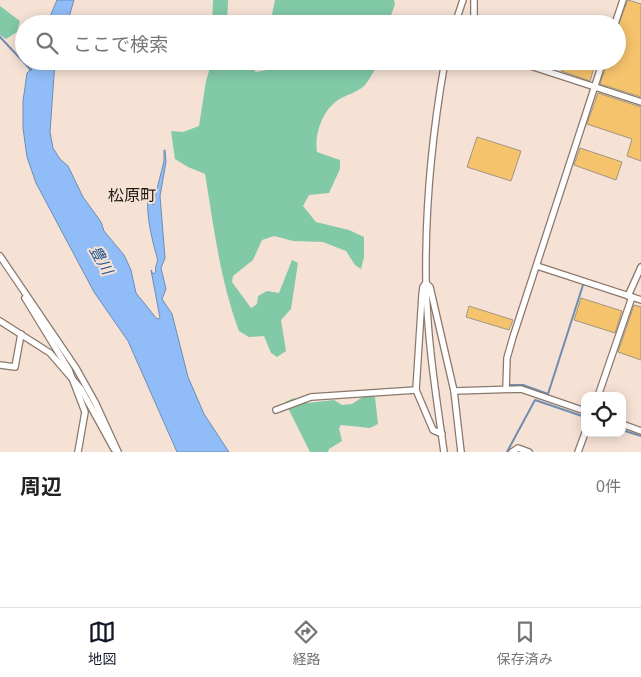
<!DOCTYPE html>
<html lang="ja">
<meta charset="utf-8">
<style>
body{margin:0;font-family:Helvetica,"Noto Sans JP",sans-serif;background:#f6f6f6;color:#222}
.controls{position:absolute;right:15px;bottom:15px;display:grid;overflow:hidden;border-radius:10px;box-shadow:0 2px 12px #0003}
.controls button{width:45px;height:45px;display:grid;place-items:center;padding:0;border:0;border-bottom:1px solid #e0e0e0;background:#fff;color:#222;font:25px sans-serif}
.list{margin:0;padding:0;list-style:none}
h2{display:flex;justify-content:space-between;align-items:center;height:65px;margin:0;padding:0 20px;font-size:21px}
h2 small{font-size:16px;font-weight:400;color:#767676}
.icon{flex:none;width:28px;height:28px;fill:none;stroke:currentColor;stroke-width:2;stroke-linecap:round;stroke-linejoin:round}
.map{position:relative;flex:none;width:641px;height:452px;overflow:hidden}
.search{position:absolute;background:#fff;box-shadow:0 2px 12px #0003;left:15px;right:15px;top:15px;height:55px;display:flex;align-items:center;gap:12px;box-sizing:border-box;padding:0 18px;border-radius:28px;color:#767676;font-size:19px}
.sheet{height:155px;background:#fff}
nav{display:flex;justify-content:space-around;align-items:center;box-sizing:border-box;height:70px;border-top:1px solid #e0e0e0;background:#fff;font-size:14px;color:#767676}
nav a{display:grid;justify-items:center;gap:2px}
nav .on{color:#111827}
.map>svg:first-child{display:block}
</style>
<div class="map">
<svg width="641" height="452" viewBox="0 0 641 452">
<rect width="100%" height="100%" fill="#f6e2d5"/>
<g fill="#82c9a8">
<polygon points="213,0 228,0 227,24 212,24"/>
<polygon points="275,0 394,0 395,4 388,24 270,24"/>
<polygon points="0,6 20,21 17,32 6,39 0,35"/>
<path d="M212,61H244L256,72L267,70L271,61H386C373,66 372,79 363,87C355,93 346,95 338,100C323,110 314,134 317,152L340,160V169L329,193L309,195L303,206L316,222L349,230L364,237V257L361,269L355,265L346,251L323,242L293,241L274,236L262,240L253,260L233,276L232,282L251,308L257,304L258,296L267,291L279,293L292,260L298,263L291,309L281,320L286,351L277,357L271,353L264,336L249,337L239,331C220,280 214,228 205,174L188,167L175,159L171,131L183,132L199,126L206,81Z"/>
<polygon points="364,396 375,397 378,424 370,428 341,425 339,428 342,441 329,449 328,452 310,452 285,402 294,398 308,403 334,400 342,405 352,404"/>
</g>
<g fill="#90bdf7" stroke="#6f8cb4">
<polygon points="57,0 74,0 67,24 47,24"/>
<path d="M32,61H55L50,132L53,148L60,159L68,166L83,197L101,222L104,231L124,255L131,270L136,293L157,319L160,318L151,270L153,274L156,272C154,266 159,262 157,257C151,236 146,215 148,193L153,205L164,161V150H165L166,162L160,196L165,258L161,268L166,289L162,299L172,314L188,377L204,414L229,452H177L128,341L94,292L36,183L27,157L23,128V101L27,73L31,69Z"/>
</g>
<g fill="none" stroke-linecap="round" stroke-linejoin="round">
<g stroke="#6f8cb4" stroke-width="2">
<polyline points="0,37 31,70"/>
<polyline points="509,385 523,385 548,394 583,285"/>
<polyline points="622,430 641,436"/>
<polyline points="507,452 535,400 585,417"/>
</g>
</g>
<g fill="#f5c36c" stroke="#a19685">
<polygon points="628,0 641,4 641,97 600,84 608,61 617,61 617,28"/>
<polygon points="564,61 596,61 590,81 561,71"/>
<polygon points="598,93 641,107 641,161 627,156 632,139 587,124"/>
<polygon points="477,137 521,151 511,181 467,167"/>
<polygon points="580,148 622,162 616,180 574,165"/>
<polygon points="581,298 622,311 615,333 574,320"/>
<polygon points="634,305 641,307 641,360 618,352"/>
<polygon points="469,306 513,320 509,330 466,317"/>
</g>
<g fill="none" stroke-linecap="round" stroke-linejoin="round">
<g stroke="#8a786c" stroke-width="8">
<g id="minor">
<polyline points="455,24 463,0"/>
<polyline points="474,24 474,0"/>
<polyline points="615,24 623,0"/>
<polyline points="515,61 641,102"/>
<polyline points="458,62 458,61"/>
<polyline points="0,256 76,368 95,402 118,452"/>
<polyline points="537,266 641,300"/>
<polyline points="628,296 641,267"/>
<polyline points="25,298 69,370 85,412 78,452"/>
<polyline points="0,321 50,353 81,389 114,449"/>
<polyline points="0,365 15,367 21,334"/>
<polyline points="506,389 507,358 513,337 603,61"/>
<polyline points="454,391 521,389 585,411"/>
<polyline points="598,396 632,297"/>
<polyline points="276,410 311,397 416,390"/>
<polyline points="622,424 641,431"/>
<polyline points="442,434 433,430 416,390 422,295 423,287 426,283 430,287 454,391 461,452"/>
<path d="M444,452C436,395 427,339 426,281C425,207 432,134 445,61"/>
<polyline points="512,452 518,448 529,452"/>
<polyline points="578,452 585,433"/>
</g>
</g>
<use href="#minor" stroke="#fff" stroke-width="5.5"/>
</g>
<g text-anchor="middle" stroke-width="4" stroke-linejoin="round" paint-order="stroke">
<g font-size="15" font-style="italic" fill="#1b5393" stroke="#f6e2d5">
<text transform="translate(101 260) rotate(61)" y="5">豊川</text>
</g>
<g font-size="16" fill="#221b16" stroke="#f6e2d5">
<text x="132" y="201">松原町</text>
</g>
</g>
</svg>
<div class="controls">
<button><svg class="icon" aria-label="locate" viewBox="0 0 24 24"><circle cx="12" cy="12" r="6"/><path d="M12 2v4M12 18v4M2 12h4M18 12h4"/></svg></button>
</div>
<div class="search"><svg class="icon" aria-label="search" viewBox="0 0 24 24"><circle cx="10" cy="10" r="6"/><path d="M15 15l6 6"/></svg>ここで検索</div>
</div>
<section class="sheet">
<h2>周辺<small>0件</small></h2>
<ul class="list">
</ul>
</section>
<nav>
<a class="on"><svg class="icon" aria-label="map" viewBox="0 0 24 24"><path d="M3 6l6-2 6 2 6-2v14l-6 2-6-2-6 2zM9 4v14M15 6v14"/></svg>地図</a>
<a><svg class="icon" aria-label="directions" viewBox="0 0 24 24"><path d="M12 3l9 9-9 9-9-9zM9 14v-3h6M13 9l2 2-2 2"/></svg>経路</a>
<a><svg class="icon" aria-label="saved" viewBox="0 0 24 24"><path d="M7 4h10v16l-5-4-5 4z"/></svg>保存済み</a>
</nav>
